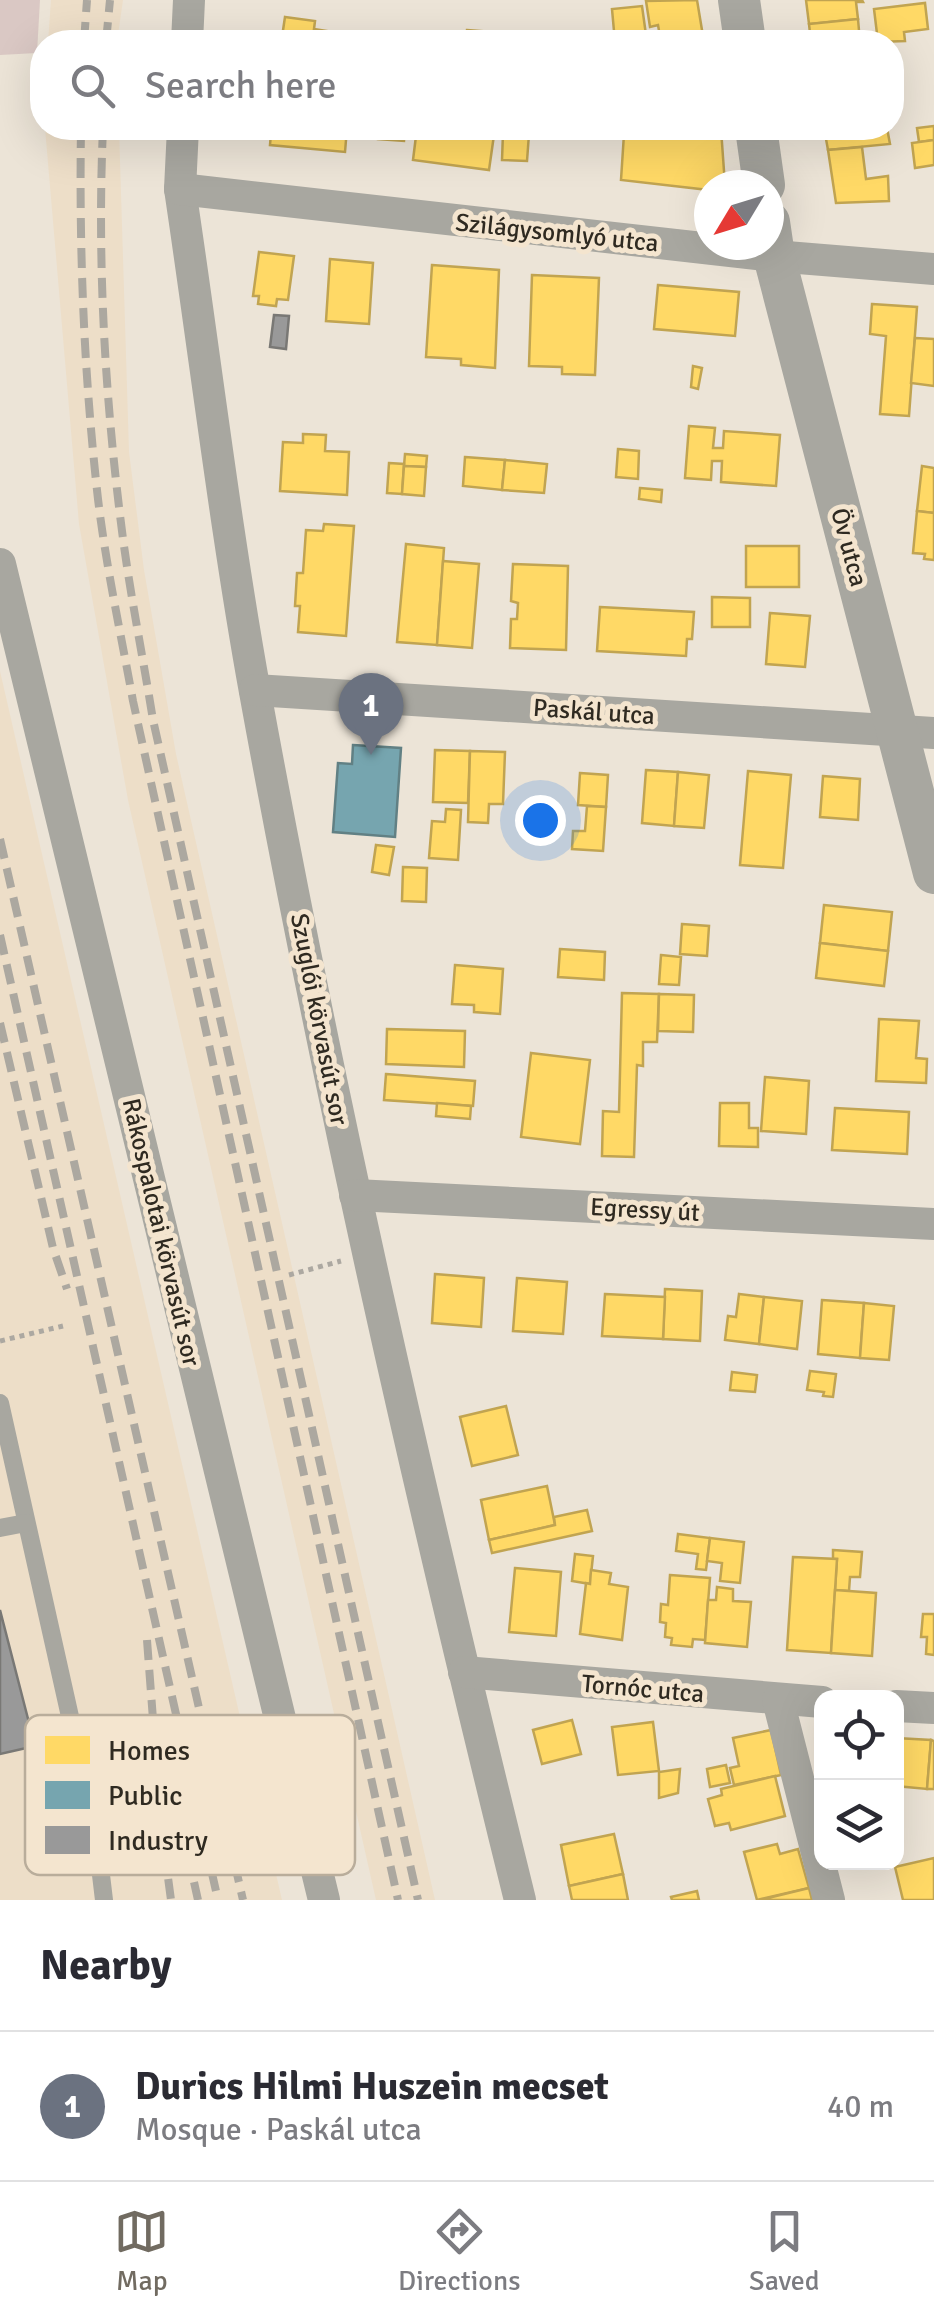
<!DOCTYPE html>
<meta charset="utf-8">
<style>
body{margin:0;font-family:Signika,sans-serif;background:#f7f7f7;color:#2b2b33}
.controls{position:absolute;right:30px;bottom:30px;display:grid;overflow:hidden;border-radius:20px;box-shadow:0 10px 40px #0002}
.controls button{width:90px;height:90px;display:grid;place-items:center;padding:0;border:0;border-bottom:2px solid #e1e1e2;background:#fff;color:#2b2b33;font:50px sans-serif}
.compass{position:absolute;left:694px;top:170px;width:90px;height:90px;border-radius:50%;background:#fff;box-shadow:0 10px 40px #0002;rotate:232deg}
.you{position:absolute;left:540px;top:820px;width:35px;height:35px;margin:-25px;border:8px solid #fff;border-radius:50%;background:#1a73e8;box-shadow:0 0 0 15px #1a73e833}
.badge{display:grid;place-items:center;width:65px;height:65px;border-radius:50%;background:#716b61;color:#fff;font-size:32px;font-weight:700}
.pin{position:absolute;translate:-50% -82px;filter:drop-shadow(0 2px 5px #0008)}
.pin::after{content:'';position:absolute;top:52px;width:35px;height:30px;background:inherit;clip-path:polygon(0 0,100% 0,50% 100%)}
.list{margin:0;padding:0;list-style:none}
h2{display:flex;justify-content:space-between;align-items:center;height:130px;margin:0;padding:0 40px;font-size:42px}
h2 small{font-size:32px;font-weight:400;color:#7c7c81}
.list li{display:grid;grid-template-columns:65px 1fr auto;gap:30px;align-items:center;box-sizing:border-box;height:150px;padding:0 40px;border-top:2px solid #e1e1e2}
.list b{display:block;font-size:38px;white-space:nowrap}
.list p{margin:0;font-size:32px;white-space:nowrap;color:#7c7c81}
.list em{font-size:32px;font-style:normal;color:#7c7c81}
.icon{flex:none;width:55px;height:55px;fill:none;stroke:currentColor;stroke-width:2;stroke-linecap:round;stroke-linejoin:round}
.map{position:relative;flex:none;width:934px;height:1900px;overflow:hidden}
.search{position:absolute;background:#fff;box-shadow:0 10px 40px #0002;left:30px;right:30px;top:30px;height:110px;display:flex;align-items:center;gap:25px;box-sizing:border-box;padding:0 35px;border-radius:40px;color:#7c7c81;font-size:38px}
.sheet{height:280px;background:#fff}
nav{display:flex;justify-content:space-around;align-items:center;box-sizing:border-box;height:140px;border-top:2px solid #e1e1e2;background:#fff;font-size:28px;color:#7c7c81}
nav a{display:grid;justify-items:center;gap:5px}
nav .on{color:#716b61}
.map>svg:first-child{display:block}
</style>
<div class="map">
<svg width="934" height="1900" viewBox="0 0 934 1900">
<rect width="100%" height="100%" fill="#ece4d7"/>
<g fill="#eddec8">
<polygon points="51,0 123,0 117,42 48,42"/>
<polygon points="45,128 119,128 129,452 144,570 176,754 435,1900 376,1900 128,800 79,524"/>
<polygon points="0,671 282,1900 0,1900"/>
</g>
<polygon fill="#dac8c4" points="0,0 40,0 37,53 0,55"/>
<g fill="#ffd966" stroke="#c1a451" stroke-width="2.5">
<polygon points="697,0 704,42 661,42 658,25 650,27 646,1"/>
<polygon points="806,0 862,0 863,2 856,2 858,19 809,24"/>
<polygon points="925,3 928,29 904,32 905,41 878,42 874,9"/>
<polygon points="642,6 647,42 615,42 612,9"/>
<polygon points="285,17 315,21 314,29 333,32 331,42 288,42 289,38 282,37"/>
<polygon points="858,19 860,42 811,42 809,24"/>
<polygon points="467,30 492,32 492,42 466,42"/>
<polygon points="934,126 934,140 919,142 917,128"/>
<polygon points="261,128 347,128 345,152 270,145 271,133 260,132"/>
<polygon points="379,128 405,128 404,141 378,139"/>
<polygon points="417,128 495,128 489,170 413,160"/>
<polygon points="824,128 887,128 890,144 828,150"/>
<polygon points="659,129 721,129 725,185 709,185 709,190 621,180 624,134 658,138"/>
<polygon points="503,133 529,134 527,161 502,160"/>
<polygon points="934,140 934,165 915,168 912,143"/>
<polygon points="862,147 866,179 888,176 889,201 836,203 828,150"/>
<polygon points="259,252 294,256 288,300 277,299 276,306 258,304 259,296 253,296"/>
<polygon points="330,259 373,263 369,324 326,321"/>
<polygon points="432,265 499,270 495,368 461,365 461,359 426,357"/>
<polygon points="532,275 599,278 595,375 562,374 562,367 529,366"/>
<polygon points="658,285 739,292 735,336 654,329"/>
<polygon points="872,304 917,307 909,416 880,414 886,336 870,334"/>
<polygon points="915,338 934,339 934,386 911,383"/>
<polygon points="693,366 702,368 698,389 691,387"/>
<polygon points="689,426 715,428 713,448 723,448 724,431 780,435 776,486 721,482 722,461 712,461 711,480 685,478"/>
<polygon points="303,434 326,435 325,451 349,452 347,495 280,491 283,442 303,443"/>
<polygon points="618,449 639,451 638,479 616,477"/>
<polygon points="405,454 427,456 426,467 404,466"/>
<polygon points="465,457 505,460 502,490 463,486"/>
<polygon points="505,460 547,464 544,493 502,490"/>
<polygon points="389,463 404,464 402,494 387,493"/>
<polygon points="404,466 426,467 424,496 402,494"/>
<polygon points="922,466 934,468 934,513 917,511"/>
<polygon points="640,488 662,490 661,502 639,499"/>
<polygon points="917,511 934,513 934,560 924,559 925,554 913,553"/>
<polygon points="324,524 354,526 346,636 298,632 300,606 295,606 297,573 303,573 306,530 323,531"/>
<polygon points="406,544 444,548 437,645 397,642"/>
<rect x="746" y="546" width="53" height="41"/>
<polygon points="443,561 479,564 472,648 437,645"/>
<polygon points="513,564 568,566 566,650 510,648 511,619 517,619 518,603 511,601"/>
<polygon points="712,597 750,598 750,627 712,627"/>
<polygon points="600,607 694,612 692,639 687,639 686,656 597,651"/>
<polygon points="770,613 810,616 805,667 766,664"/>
<polygon points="435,750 470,751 468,803 433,802"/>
<polygon points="470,751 505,752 503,804 489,804 488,823 468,822"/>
<polygon points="646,770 678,772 674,826 642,823"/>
<polygon points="748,771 791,775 783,868 740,865"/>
<polygon points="678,772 709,775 704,828 674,826"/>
<polygon points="580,773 608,775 606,807 578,805"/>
<polygon points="823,776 860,779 858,820 820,817"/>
<polygon points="587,806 606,807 603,851 572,849 573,831 585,831"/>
<polygon points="446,809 461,810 458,860 429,858 432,821 445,822"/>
<polygon points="376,845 394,847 389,875 372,872"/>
<polygon points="403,867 427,868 426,902 402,901"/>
<polygon points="824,905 892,912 888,951 820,943"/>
<polygon points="682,924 709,926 707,956 680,954"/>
<polygon points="820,943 888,951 884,986 816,978"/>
<polygon points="560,949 605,952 604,980 558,977"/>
<polygon points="661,955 681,957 679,985 659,984"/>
<polygon points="455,965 503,969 500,1014 474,1012 474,1005 452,1004"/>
<polygon points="622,993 659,994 657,1042 643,1042 643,1066 637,1065 634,1157 602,1156 603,1111 619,1112"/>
<polygon points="659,994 694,995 693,1032 658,1031"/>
<polygon points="879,1019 919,1021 916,1058 927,1059 926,1083 876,1081"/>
<polygon points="387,1029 465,1031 464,1067 386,1064"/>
<polygon points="531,1053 590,1060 580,1144 521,1137"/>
<polygon points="386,1074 475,1081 473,1106 384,1100"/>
<polygon points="765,1077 809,1081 806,1134 761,1131"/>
<polygon points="437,1103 471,1106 470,1119 436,1116"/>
<polygon points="720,1103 749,1103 749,1128 758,1128 758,1147 719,1146"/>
<polygon points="835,1108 909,1112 907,1154 832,1150"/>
<polygon points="435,1274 484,1278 481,1327 432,1323"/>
<polygon points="517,1278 567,1282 563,1334 513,1331"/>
<polygon points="665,1289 702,1291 700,1341 663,1339"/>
<polygon points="605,1294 665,1297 663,1339 602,1336"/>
<polygon points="739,1294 764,1297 759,1344 725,1340 728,1316 736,1317"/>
<polygon points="764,1297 802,1301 797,1349 759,1344"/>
<polygon points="822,1300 864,1303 860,1358 818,1354"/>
<polygon points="864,1303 894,1306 889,1360 860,1358"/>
<polygon points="810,1371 836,1374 833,1397 823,1396 824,1392 807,1390"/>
<polygon points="732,1372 757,1375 755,1392 730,1390"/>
<polygon points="506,1406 518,1455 472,1466 460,1417"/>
<polygon points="547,1486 555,1525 489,1540 481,1500"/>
<polygon points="587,1510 592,1531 492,1553 489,1540 555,1525 554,1517"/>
<polygon points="678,1534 710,1538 706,1570 696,1569 698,1554 676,1551"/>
<polygon points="710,1538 744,1542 740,1583 720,1581 722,1563 707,1561"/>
<polygon points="833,1550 862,1552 860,1577 850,1577 849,1591 835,1590 837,1559 833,1559"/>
<polygon points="575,1554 593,1556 590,1584 572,1581"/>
<polygon points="793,1557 837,1559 831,1653 787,1650"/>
<polygon points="515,1568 561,1572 556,1636 509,1632"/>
<polygon points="591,1570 611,1573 609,1584 628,1587 622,1640 580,1634 586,1583 590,1584"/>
<polygon points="670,1575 710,1578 705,1640 693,1639 692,1647 671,1645 672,1638 665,1637 666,1623 660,1622 661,1604 668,1605"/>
<polygon points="717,1587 733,1589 733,1601 751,1602 747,1647 705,1643 708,1600 716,1600"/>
<polygon points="835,1590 876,1593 872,1656 831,1653"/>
<polygon points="923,1614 934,1614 934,1655 926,1654 927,1637 921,1637"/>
<polygon points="572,1720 581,1754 542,1764 533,1730"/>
<polygon points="653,1722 659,1771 618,1775 612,1727"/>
<polygon points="771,1730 781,1775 734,1785 730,1768 739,1766 733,1738"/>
<polygon points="896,1738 931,1740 927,1789 896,1786"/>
<polygon points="931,1740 934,1741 934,1789 927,1789"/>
<polygon points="726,1765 730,1783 710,1787 707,1769"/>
<polygon points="680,1769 678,1793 659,1798 659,1772"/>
<polygon points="775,1776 785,1816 731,1830 729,1823 715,1826 708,1799 722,1795 721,1789"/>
<polygon points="614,1834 623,1874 569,1886 561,1845"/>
<polygon points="777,1844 780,1854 798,1849 809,1888 757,1900 744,1852"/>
<polygon points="934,1858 934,1900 903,1900 895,1867"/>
<polygon points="623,1874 628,1900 572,1900 569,1886"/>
<polygon points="809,1888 812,1900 760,1900"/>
<polygon points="697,1891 699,1900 672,1900 671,1897"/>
</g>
<polygon fill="#76a5af" stroke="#618084" stroke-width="2.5" points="353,745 401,748 395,837 333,832 338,763 352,764"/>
<g fill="#999" stroke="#797875" stroke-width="2.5">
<polygon points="274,315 289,316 286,349 270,347"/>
<polygon points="0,1610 35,1746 0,1754"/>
</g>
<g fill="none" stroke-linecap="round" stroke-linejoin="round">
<g stroke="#aca8a1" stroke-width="5" stroke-dasharray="5 5" stroke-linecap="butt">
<polyline points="289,1275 341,1261"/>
<polyline points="0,1341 63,1326"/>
</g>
<g stroke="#a8a7a0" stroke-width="18">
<polyline points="0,1403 96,1833 104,1900"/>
<polyline points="0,1528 26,1523"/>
</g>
<g stroke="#a8a7a0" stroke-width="32">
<polyline points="187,42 189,0"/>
<path d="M183,128L180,189C205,356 225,526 255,692C329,1098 421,1500 520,1900"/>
<polyline points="180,189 774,256 934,269"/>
<polyline points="0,564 324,1900"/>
<polyline points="255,690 934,733"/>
<polyline points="355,1195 934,1224"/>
<polyline points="464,1672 822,1702"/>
<polyline points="778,1700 829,1900"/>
<polyline points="896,1706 934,1708"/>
</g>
<g stroke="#a8a7a0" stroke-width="42">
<polyline points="739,0 745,42"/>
<polyline points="756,128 764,185"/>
<polyline points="769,222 774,256 934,873"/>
</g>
<g stroke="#aca8a0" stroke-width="8" stroke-dasharray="20 10" stroke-linecap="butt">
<polyline points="84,42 87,0"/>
<polyline points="106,42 110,0"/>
<path d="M81,128C79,252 84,376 98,499C106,567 121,634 133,701L398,1900"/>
<path d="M103,128C97,261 105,399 122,531C130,594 143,657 153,720L418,1900"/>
<polyline points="0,839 243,1900"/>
<polyline points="0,935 218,1900"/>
<polyline points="0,1023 53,1248 67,1289"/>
<polyline points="147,1640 161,1825 171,1900"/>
<polyline points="168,1765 198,1900"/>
</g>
</g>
<g text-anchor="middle" stroke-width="10" stroke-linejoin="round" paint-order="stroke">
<g font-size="25" fill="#2f2a21" stroke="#f4e5cf">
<text transform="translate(557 232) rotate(6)" y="9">Szilágysomlyó utca</text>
<text transform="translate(850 547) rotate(75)" y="9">Öv utca</text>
<text transform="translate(594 711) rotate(4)" y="9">Paskál utca</text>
<text transform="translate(320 1019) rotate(79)" y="9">Szuglói körvasút sor</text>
<text transform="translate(645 1209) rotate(3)" y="9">Egressy út</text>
<text transform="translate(162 1232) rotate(77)" y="9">Rákospalotai körvasút sor</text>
<text transform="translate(643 1688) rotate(5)" y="9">Tornóc utca</text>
</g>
</g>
<rect x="25" y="1715" width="330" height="160" rx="15" fill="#f4e5cf" stroke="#b9ad9b" stroke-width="2.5"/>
<rect x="45" y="1736" width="45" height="28" fill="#ffd966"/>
<rect x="45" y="1781" width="45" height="28" fill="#76a5af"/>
<rect x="45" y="1826" width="45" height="28" fill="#999"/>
<g font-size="28" fill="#2f2a21">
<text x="108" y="1760">Homes</text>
<text x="108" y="1805">Public</text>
<text x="108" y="1850">Industry</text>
</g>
</svg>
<div class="controls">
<button><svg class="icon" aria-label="locate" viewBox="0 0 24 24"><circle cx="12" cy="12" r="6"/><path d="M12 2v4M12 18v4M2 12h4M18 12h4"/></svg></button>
<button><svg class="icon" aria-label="layers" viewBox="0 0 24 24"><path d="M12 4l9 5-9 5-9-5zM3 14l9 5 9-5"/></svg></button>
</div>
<svg class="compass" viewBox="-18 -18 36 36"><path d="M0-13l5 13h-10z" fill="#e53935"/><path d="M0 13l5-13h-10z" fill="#7c7c81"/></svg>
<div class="you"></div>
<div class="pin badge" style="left:371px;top:755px;background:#6b7280">1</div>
<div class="search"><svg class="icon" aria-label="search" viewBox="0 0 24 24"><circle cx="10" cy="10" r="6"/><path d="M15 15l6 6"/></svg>Search here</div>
</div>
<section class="sheet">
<h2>Nearby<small></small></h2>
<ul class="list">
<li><span class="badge" style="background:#6b7280">1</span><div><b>Durics Hilmi Huszein mecset</b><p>Mosque · Paskál utca</p></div><em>40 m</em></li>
</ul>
</section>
<nav>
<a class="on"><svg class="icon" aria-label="map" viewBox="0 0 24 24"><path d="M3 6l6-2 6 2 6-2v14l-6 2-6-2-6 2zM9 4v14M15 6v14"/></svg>Map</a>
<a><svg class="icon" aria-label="directions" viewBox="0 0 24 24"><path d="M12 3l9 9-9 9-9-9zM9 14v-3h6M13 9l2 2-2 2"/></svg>Directions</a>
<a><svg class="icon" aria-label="saved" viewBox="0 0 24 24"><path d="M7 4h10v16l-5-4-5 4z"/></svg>Saved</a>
</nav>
